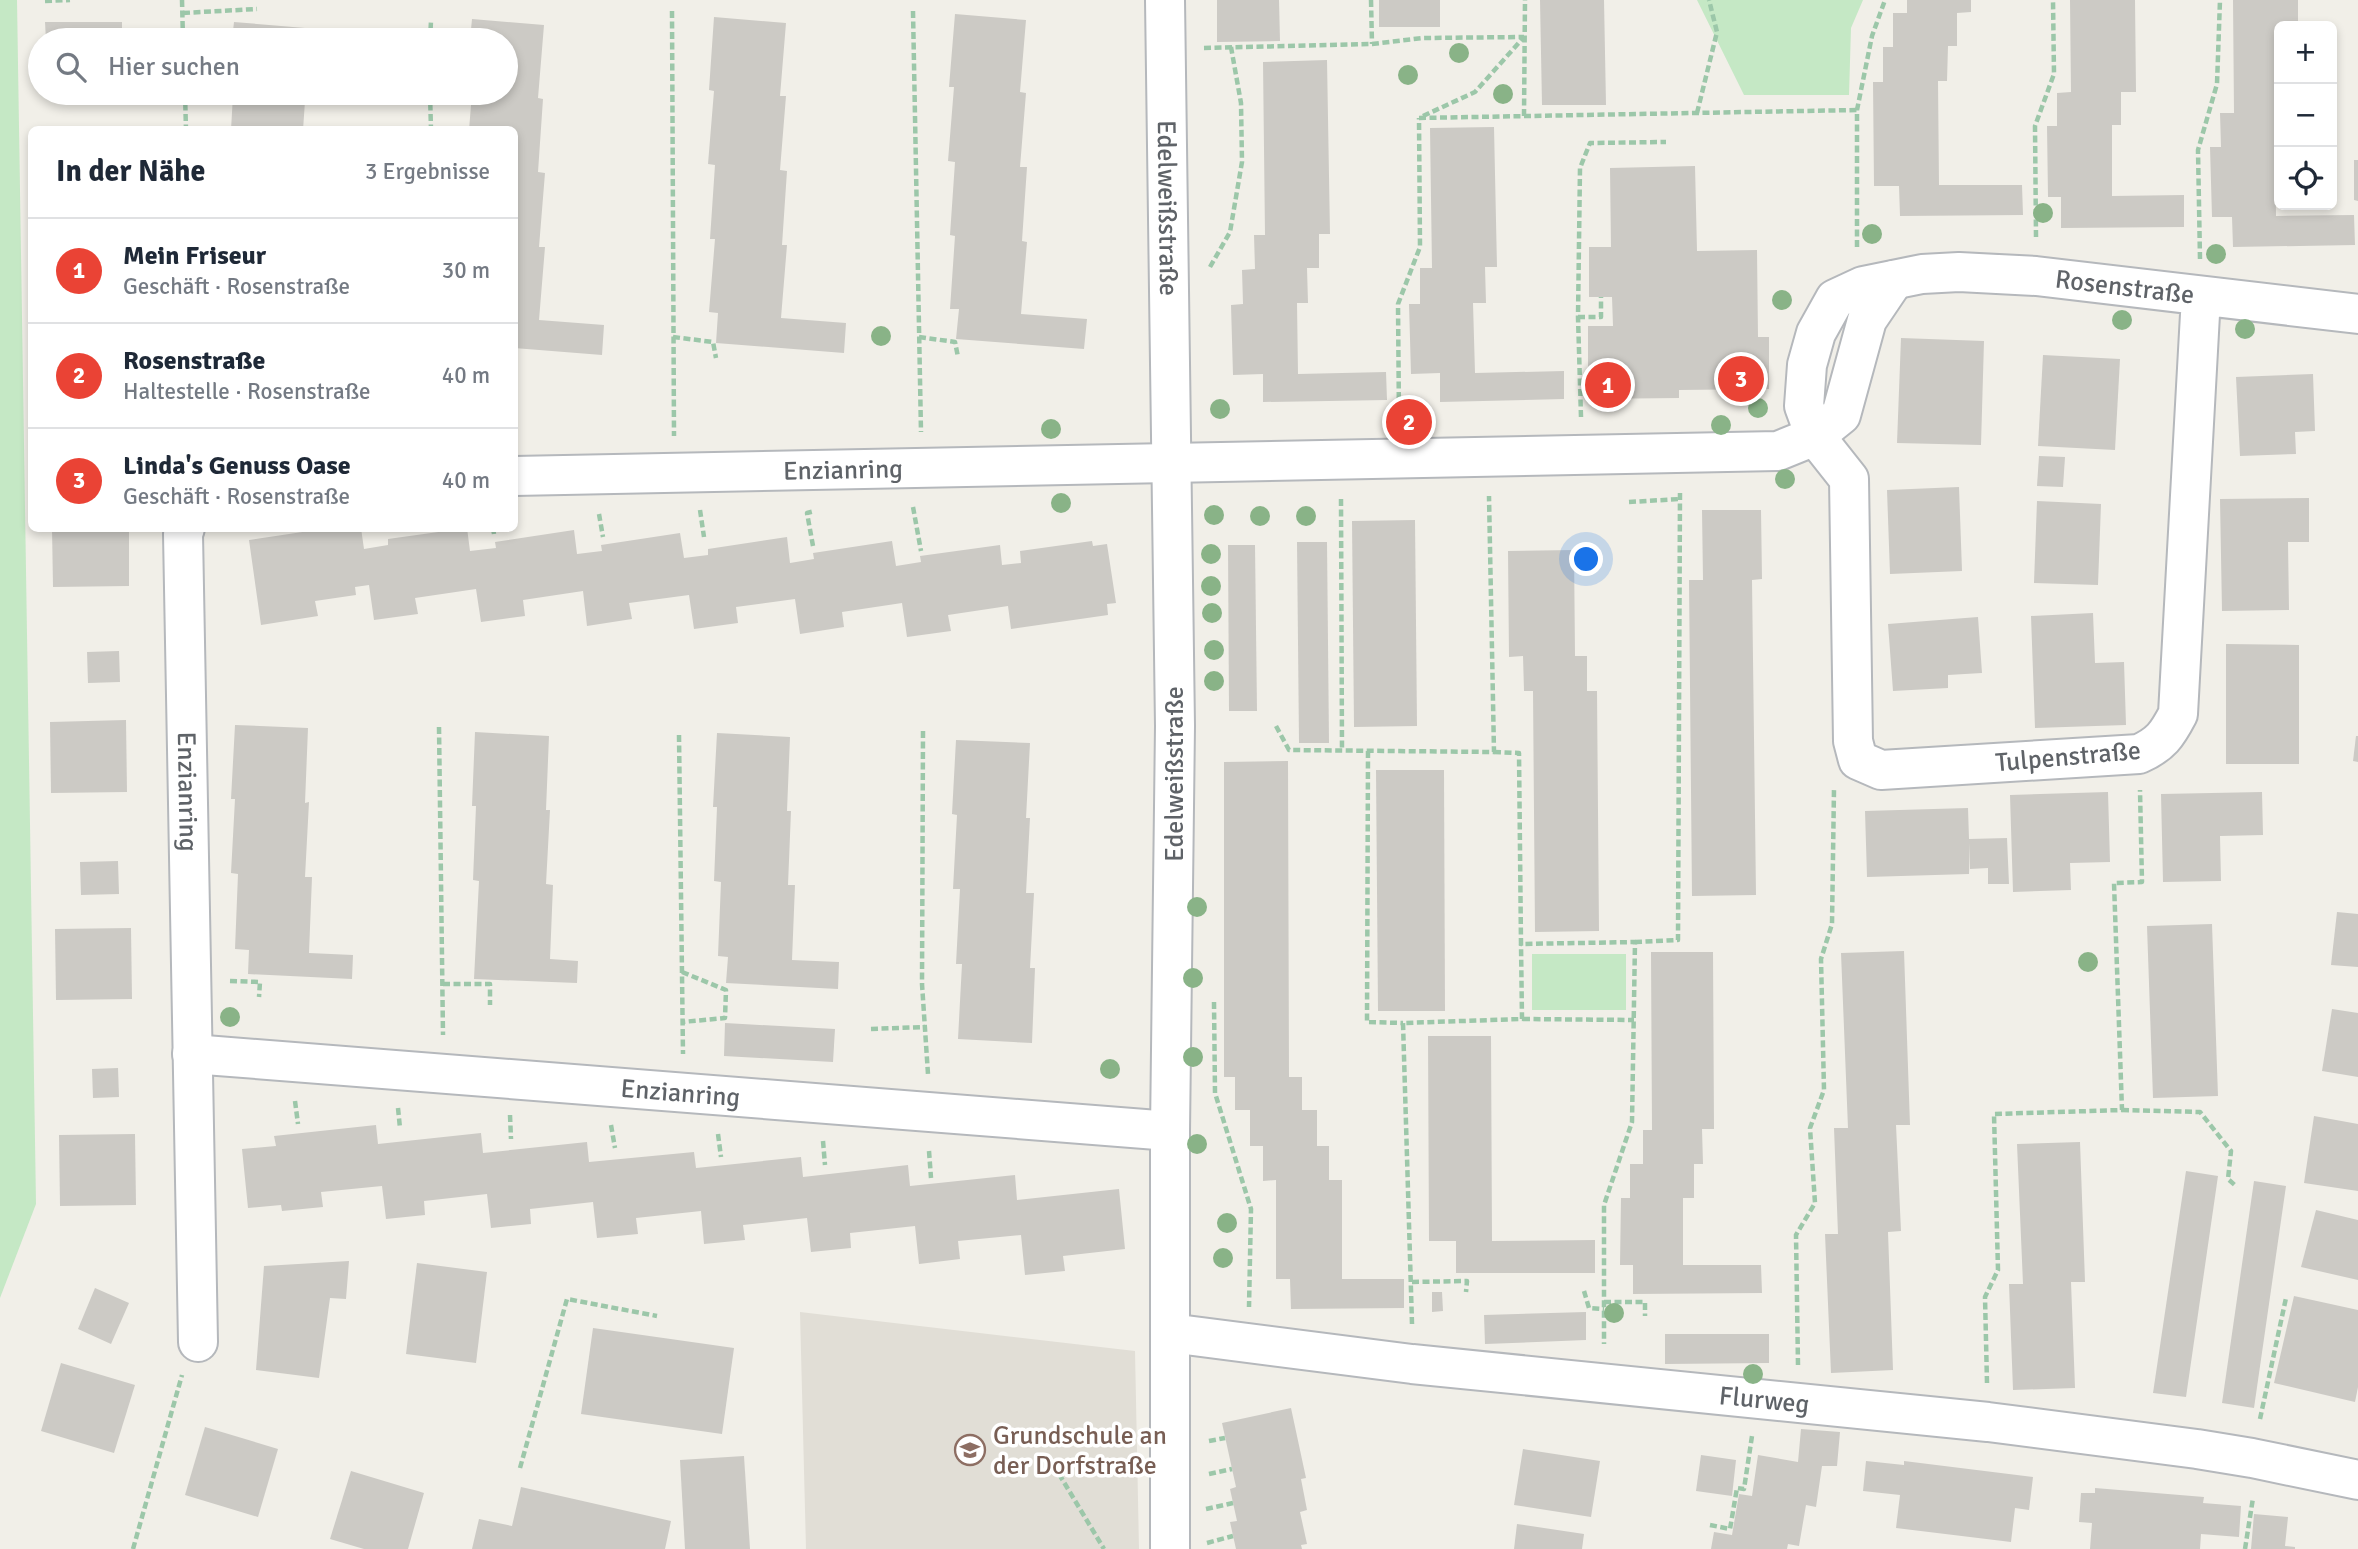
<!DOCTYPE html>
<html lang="de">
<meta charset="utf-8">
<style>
body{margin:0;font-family:Signika,sans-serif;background:#f2f2f3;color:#1f2937}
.controls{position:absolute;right:21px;top:21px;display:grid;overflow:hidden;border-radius:10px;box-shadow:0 4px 10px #0003}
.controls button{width:63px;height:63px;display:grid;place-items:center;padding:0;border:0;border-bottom:2px solid #e0e1e3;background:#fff;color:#1f2937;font:35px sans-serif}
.you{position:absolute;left:1587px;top:560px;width:24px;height:24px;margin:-18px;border:5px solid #fff;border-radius:50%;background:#1a73e8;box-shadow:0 0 0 10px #1a73e833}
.badge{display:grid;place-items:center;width:46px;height:46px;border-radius:50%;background:#ea4335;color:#fff;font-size:23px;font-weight:700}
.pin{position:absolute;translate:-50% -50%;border:4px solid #fff;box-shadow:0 2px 7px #0006}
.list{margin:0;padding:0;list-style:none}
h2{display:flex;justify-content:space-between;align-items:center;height:91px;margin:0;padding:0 28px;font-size:30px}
h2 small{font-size:23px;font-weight:400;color:#747a83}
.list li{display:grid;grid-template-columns:46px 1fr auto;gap:21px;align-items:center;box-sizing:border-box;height:105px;padding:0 28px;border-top:2px solid #e0e1e3}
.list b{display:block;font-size:26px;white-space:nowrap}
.list p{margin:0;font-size:23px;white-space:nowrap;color:#747a83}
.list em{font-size:23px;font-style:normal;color:#747a83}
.icon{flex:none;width:38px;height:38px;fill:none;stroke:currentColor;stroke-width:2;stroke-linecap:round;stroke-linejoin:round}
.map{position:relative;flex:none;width:2358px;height:1549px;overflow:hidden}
.search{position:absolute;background:#fff;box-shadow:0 4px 10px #0003;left:28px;top:28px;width:490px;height:77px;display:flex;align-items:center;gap:18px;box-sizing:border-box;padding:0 24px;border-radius:38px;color:#747a83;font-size:26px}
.panel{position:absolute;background:#fff;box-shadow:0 4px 10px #0003;left:28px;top:126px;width:490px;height:406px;border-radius:10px}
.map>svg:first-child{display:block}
</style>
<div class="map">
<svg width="2358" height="1549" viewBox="0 0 2358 1549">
<rect width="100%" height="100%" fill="#f1efe8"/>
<polygon fill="#e1ded6" points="800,1312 1135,1351 1139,1549 806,1549"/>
<g fill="#c5e8c5">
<polygon points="0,0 17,0 36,1204 0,1298"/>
<polygon points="1697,0 1863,0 1851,28 1849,95 1744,95"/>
<rect x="1532" y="954" width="94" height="56"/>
</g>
<g fill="#cccac5">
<polygon points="1217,0 1279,0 1280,41 1217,42"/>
<rect x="1379" y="0" width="61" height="27"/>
<polygon points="1540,0 1604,0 1606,105 1542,105"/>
<polygon points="1907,0 1971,0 1971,12 1957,13 1957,46 1948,46 1947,81 1938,81 1939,185 2022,185 2023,215 1900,216 1899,186 1874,186 1873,82 1883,82 1883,47 1893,47 1893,13 1907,13"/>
<polygon points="2070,0 2135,0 2136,92 2121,92 2121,125 2112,125 2112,196 2184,195 2184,227 2061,228 2061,197 2048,197 2047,126 2057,126 2057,93 2071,92"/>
<polygon points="2233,0 2298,0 2298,26 2279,26 2279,146 2275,146 2276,216 2354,215 2355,245 2233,247 2232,217 2212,217 2210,147 2221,147 2220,113 2234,113"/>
<polygon points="955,14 1026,20 1020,92 1026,93 1020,167 1027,167 1022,241 1027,242 1021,314 1087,319 1084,349 956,339 959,309 950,309 955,236 950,235 955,162 948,161 954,87 949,87"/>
<polygon points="714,17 786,23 780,96 786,96 780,170 787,171 782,245 787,245 781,318 846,323 844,353 716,343 718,313 709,312 715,239 710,239 715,165 708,164 714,91 709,90"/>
<polygon points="472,19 544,25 538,98 543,99 538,172 545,173 539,247 545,247 539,320 604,325 602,355 514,348 514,130 469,130 472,93 506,93 506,40 470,40"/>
<polygon points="45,22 122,22 122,40 46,40"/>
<polygon points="234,22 305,28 304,40 232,40"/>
<polygon points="1327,60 1330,234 1319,234 1319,268 1307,268 1308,303 1297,303 1298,374 1386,372 1387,400 1263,402 1263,374 1233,375 1231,305 1243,304 1242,270 1255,269 1254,235 1265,235 1263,62"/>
<polygon points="228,93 300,93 299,101 305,101 303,130 231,130 233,95 228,95"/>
<polygon points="1494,127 1497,267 1485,267 1486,303 1473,303 1475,373 1564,371 1564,399 1440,402 1440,373 1411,374 1409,304 1420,304 1420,268 1432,268 1430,128"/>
<polygon points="2354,160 2358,160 2358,201 2354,200"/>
<polygon points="1695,166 1697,251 1757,250 1758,337 1769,337 1769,389 1679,390 1679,398 1588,399 1588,326 1613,326 1612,297 1589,297 1589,247 1611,247 1610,168"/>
<polygon points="1901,338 1984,341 1981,445 1897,443"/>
<polygon points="2043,355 2120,359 2115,450 2038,446"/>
<polygon points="2313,374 2315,431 2295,432 2296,454 2240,456 2236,377"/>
<polygon points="2039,456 2065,457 2063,487 2037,486"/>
<polygon points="1959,487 1962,571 1890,574 1887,490"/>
<polygon points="2309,498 2309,542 2288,542 2289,610 2222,611 2220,499"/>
<polygon points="2037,501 2101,504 2098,585 2034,583"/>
<polygon points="1702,510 1761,510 1762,579 1752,580 1756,895 1692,896 1689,580 1703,580"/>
<polygon points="1415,520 1417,726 1354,727 1352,521"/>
<polygon points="52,528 129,528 129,586 53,587"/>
<polygon points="329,528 361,528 364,549 388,545 388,539 467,528 470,551 496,548 495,542 574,530 577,554 602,551 601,545 680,533 684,558 708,555 708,549 787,537 790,563 814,559 813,553 892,541 896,566 921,562 920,556 1000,545 1002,565 1021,563 1020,551 1092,541 1093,546 1107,544 1116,603 1107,604 1108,615 1011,629 1008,606 948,615 951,631 907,637 902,603 842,612 844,627 800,634 795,599 736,607 738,623 694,629 689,595 629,603 632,619 587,626 583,591 523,600 525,616 481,622 476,589 415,598 418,614 374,620 369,585 355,587 356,595 315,601 318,616 261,625 249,540"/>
<polygon points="1297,542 1327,542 1329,743 1299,743"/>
<polygon points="1228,545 1255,545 1257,711 1229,711"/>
<polygon points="1574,550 1575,656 1587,656 1587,691 1597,691 1599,931 1535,932 1533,691 1524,691 1523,656 1509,657 1508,551"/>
<polygon points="2093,613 2095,663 2124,662 2126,725 2035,728 2031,616"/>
<polygon points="1978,617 1982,673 1948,675 1948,688 1893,691 1888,624"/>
<polygon points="2226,644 2299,645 2299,764 2226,764"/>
<polygon points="119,651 120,682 88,683 87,652"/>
<polygon points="126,720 127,792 51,793 50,722"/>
<polygon points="235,725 308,728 305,803 309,802 305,877 312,877 309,953 353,955 352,979 248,974 249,950 235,949 238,874 231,873 235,799 231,799"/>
<polygon points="475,732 549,736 546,810 550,810 546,884 553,885 550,959 578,961 577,983 474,979 479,881 473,880 476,806 472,806"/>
<polygon points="717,733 790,737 787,811 791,811 788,885 795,885 792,960 839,962 838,989 726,983 728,957 718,956 721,882 714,881 717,807 713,807"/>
<polygon points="2356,736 2358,736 2358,762 2353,761"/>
<polygon points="956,740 1030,743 1026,818 1030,818 1026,893 1034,893 1030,968 1035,968 1032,1043 958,1039 962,964 956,964 960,889 953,889 957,815 952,814"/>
<polygon points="1288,761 1289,1077 1302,1077 1302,1110 1317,1110 1317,1146 1329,1146 1329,1180 1342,1180 1342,1279 1404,1279 1404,1308 1291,1309 1290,1279 1276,1279 1276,1180 1263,1181 1263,1146 1250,1146 1250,1110 1235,1110 1235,1077 1224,1077 1224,762"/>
<polygon points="1376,770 1444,770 1445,1011 1378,1011"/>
<polygon points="2108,792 2110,862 2070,863 2071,890 2013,892 2010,795"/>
<polygon points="2262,792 2263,835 2220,836 2221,881 2163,882 2161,794"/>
<polygon points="1968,808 1969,839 2007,838 2009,884 1988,884 1988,868 1970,869 1970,843 1969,874 1867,877 1865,811"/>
<polygon points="118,861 119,894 81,895 80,862"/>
<polygon points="2337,912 2358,914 2358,967 2331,965"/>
<polygon points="2212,924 2218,1096 2153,1098 2147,926"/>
<polygon points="131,928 132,999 56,1000 55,929"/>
<polygon points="1904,951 1910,1125 1896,1125 1901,1231 1888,1232 1893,1370 1831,1373 1825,1234 1838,1234 1834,1128 1848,1128 1841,953"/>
<polygon points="1651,952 1713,952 1714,1129 1702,1129 1703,1164 1694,1164 1694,1198 1683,1198 1683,1265 1761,1265 1762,1293 1633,1294 1633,1265 1620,1265 1621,1198 1630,1198 1630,1164 1643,1164 1643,1130 1652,1130"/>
<polygon points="2332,1009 2358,1013 2358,1077 2322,1071"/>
<polygon points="725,1023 835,1029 833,1062 724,1056"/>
<polygon points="1428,1036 1491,1036 1492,1241 1595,1240 1595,1273 1456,1273 1456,1241 1429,1241"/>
<polygon points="118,1068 119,1097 93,1098 92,1069"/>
<polygon points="2314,1116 2358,1124 2358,1191 2304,1183"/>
<polygon points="376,1125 378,1144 481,1133 483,1153 587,1142 589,1162 694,1152 696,1168 801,1157 803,1177 908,1165 910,1186 1015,1175 1017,1200 1119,1189 1125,1249 1063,1256 1065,1271 1025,1275 1021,1235 958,1241 960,1259 919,1264 915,1226 850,1233 851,1248 811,1252 807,1218 743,1225 745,1240 704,1244 701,1211 636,1218 638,1234 597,1238 593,1202 530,1209 531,1224 491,1228 487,1194 424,1201 425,1215 386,1219 382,1186 321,1192 323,1207 282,1211 281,1205 248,1208 242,1149 276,1146 274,1136"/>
<polygon points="135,1134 136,1205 60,1206 59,1135"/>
<polygon points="2080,1142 2085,1282 2071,1282 2075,1388 2013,1390 2009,1284 2023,1284 2017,1144"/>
<polygon points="2186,1171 2218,1176 2186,1397 2153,1393"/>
<polygon points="2254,1181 2286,1186 2254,1408 2222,1403"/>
<polygon points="2316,1210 2358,1220 2358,1280 2301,1267"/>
<polygon points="349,1261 346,1299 330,1298 319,1378 256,1370 264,1266"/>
<polygon points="417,1263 487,1272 476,1363 406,1354"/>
<polygon points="95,1288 129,1303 111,1344 78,1329"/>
<polygon points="1432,1292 1442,1292 1443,1311 1432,1312"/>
<polygon points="2294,1296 2358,1310 2358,1387 2355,1402 2274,1383"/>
<polygon points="1586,1312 1586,1340 1485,1344 1484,1315"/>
<polygon points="593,1328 734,1348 722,1434 581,1414"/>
<polygon points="1665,1334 1769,1334 1769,1363 1665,1364"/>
<polygon points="61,1363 135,1385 114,1453 41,1431"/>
<polygon points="1291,1408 1306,1478 1301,1479 1307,1510 1300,1512 1307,1544 1301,1545 1302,1549 1236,1549 1230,1522 1237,1521 1230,1489 1236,1487 1222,1423"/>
<polygon points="205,1427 278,1449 258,1517 185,1495"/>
<polygon points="1801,1429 1840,1432 1837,1466 1822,1466 1816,1507 1806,1505 1799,1546 1788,1544 1787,1549 1711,1549 1714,1532 1732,1535 1739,1494 1752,1496 1758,1455 1798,1462"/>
<polygon points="1523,1449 1600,1461 1591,1517 1514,1505"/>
<polygon points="1701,1455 1736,1460 1732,1496 1696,1491"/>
<polygon points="744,1456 750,1549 685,1549 680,1460"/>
<polygon points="1866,1461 1904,1465 1904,1461 2033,1477 2029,1510 2015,1508 2011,1542 1896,1528 1900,1495 1863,1491"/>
<polygon points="351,1471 424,1493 408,1549 364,1549 330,1539"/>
<polygon points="521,1487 671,1521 665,1549 472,1549 479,1519 512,1526"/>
<polygon points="2095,1488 2204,1497 2203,1503 2241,1506 2239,1537 2201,1534 2200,1549 2090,1549 2092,1523 2079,1522 2081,1493 2095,1493"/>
<polygon points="2254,1514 2288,1517 2285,1546 2295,1547 2295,1549 2251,1549"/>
<polygon points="1517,1524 1584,1534 1582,1549 1514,1549"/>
</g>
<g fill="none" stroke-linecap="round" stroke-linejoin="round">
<g stroke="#b5b8bc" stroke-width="42">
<g id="minor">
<path id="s1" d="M1165,0L1175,726L1170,1131V1549"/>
<path id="s2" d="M2201,296L2178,714C2167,735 2161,744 2139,754L1881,770L1858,760L1853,741L1849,479L1815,436L1804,406L1807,365L1816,333L1835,299L1863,286L1922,274L1959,272L2036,276L2358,314"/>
<path id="s3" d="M514,476L1778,451L1815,436L1841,415L1867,320L1894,280"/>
<path id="s4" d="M185,528L183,534L198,1342"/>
<path id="s5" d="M192,1054L1170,1131"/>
<path id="s6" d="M1170,1333L1412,1364L1988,1422L2197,1449L2252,1458L2358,1480"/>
</g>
</g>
<g stroke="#9cc7a9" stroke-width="4.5" stroke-dasharray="7 3.5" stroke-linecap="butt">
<polyline points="182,0 183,40"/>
<polyline points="1371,0 1372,44"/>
<polyline points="45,1 70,0"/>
<polyline points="672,11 674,436"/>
<polyline points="913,11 921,432"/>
<polyline points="183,13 257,9"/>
<polyline points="430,40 431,21"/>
<polyline points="1204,48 1372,44 1423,38 1524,37"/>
<polyline points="185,93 186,130"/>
<polyline points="430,93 431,130"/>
<polyline points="1697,113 1717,32 1709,0"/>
<polyline points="1423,116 1475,92 1524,37"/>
<polyline points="1524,116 1525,0"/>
<polyline points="1419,118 1857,110"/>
<polyline points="2036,237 2035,126 2054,74 2053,0"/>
<polyline points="1857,247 1857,110 1872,36 1885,0"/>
<polyline points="2200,259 2198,150 2217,84 2220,0"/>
<polyline points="1210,267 1230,232 1242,162 1241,103 1231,47"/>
<polyline points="1578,317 1601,317 1601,297"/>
<polyline points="673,337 713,342 716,358"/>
<polyline points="919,337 955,342 958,357"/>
<polyline points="1581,417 1578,317 1580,168 1590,143 1666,142"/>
<polyline points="1399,420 1398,304 1420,247 1419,118"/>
<polyline points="1341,499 1342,750"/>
<polyline points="1629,502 1680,499"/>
<polyline points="913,507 921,551"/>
<polyline points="700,510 704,537"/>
<polyline points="599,514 603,537"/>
<polyline points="493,528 494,534"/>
<polyline points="813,546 807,513 815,511"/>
<polyline points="1276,726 1289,750 1494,752 1489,496"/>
<polyline points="439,727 443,1035"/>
<polyline points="923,731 922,984 928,1074"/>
<polyline points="679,735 683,1054"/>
<polyline points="1368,751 1367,1022 1403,1023"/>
<polyline points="1494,752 1519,753 1521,944 1635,942 1632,1122 1604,1205 1604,1344"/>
<polyline points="1635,942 1678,940 1680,492"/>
<polyline points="682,972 726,990 725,1018 682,1022"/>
<polyline points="230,981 260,982 259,997"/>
<polyline points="443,984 490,984 490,1005"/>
<polyline points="1214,1002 1215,1093 1251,1209 1249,1307"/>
<polyline points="1523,1019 1634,1020"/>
<polyline points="871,1029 925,1027"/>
<polyline points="295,1101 298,1124"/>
<polyline points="398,1108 400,1128"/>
<polyline points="2122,1110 2200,1112 2231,1151 2228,1179 2237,1187"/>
<polyline points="510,1115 511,1139"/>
<polyline points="611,1125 615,1148"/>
<polyline points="718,1134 721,1157"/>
<polyline points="823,1141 825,1165"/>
<polyline points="929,1151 931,1178"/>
<polyline points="1412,1282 1467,1281 1466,1292"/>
<polyline points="1584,1291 1589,1308 1604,1309"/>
<polyline points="1604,1302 1645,1302 1645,1316"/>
<polyline points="1412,1324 1403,1023 1522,1019 1521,944"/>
<polyline points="1798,1365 1796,1235 1815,1203 1810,1128 1824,1090 1821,959 1832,924 1834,789"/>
<polyline points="1987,1383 1985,1297 1998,1270 1994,1114 2122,1110 2114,883 2142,882 2140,790"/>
<polyline points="2260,1419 2286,1298"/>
<polyline points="1209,1441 1225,1438"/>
<polyline points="520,1468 567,1299 657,1316"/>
<polyline points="1059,1474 1104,1549"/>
<polyline points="1209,1474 1232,1469"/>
<polyline points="1206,1509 1233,1503"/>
<polyline points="1710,1525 1730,1529 1737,1488 1744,1489 1752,1436"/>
<polyline points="1207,1543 1233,1536"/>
<polyline points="133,1549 182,1375"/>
<polyline points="2245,1549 2253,1498"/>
</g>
<use href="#minor" stroke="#fff" stroke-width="38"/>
</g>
<g fill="#89b387">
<circle cx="1459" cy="53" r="10"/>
<circle cx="1408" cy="75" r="10"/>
<circle cx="1503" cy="94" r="10"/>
<circle cx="2043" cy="213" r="10"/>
<circle cx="1872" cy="234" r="10"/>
<circle cx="2216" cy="254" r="10"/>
<circle cx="1782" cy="300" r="10"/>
<circle cx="2122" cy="320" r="10"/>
<circle cx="2245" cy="329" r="10"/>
<circle cx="881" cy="336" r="10"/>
<circle cx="1758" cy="408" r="10"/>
<circle cx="1220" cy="409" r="10"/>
<circle cx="1721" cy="425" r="10"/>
<circle cx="1051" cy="429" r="10"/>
<circle cx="1785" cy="479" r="10"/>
<circle cx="1061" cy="503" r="10"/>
<circle cx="1214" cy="515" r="10"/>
<circle cx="1260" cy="516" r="10"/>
<circle cx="1306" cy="516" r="10"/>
<circle cx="1211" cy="554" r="10"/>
<circle cx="1211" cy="586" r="10"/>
<circle cx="1212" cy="613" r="10"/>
<circle cx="1214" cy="650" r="10"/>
<circle cx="1214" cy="681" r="10"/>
<circle cx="1197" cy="907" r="10"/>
<circle cx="2088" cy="962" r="10"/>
<circle cx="1193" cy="978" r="10"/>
<circle cx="230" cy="1017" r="10"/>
<circle cx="1193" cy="1057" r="10"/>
<circle cx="1110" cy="1069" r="10"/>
<circle cx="1197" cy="1144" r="10"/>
<circle cx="1227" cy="1223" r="10"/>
<circle cx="1223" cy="1258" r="10"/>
<circle cx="1614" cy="1313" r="10"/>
<circle cx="1753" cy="1374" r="10"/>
</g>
<defs>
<g id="school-ring" transform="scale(1.575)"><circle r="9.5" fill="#fff" stroke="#8d6e63" stroke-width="1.5"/><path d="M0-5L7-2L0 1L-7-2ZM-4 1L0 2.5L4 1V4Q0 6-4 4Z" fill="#8d6e63"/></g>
</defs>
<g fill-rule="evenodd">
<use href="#school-ring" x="970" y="1450"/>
</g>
<g text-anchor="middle" stroke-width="7" stroke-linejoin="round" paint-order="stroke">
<g font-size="26" fill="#5f6368" stroke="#fff">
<text dy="9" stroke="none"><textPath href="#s1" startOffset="208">Edelweißstraße</textPath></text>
<text dy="9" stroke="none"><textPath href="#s2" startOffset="1536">Rosenstraße</textPath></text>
<text dy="9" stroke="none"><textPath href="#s3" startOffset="329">Enzianring</textPath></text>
<text transform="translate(2068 756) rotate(-5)" y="9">Tulpenstraße</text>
<text transform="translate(1174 774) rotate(-90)" y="9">Edelweißstraße</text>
<text dy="9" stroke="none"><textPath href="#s4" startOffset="264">Enzianring</textPath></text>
<text dy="9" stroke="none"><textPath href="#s5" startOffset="490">Enzianring</textPath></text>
<text dy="9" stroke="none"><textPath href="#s6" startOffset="598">Flurweg</textPath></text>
</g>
<g font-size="26" fill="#785e54" stroke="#fff" text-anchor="start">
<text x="993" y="1444">Grundschule an<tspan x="993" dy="30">der Dorfstraße</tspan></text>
</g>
</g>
</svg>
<div class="controls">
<button>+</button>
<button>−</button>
<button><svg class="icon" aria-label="locate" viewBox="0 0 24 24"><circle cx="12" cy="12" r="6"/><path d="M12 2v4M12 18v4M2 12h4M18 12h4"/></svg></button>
</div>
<div class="you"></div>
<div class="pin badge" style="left:1608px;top:385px">1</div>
<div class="pin badge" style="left:1409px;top:422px">2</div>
<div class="pin badge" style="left:1741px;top:379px">3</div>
<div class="search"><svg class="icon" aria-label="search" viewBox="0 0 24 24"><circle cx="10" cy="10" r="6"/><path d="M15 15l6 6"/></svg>Hier suchen</div>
<section class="panel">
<h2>In der Nähe<small>3 Ergebnisse</small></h2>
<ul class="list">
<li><span class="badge">1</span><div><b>Mein Friseur</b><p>Geschäft · Rosenstraße</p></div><em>30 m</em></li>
<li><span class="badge">2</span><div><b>Rosenstraße</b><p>Haltestelle · Rosenstraße</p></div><em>40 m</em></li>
<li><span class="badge">3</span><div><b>Linda's Genuss Oase</b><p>Geschäft · Rosenstraße</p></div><em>40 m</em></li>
</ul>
</section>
</div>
